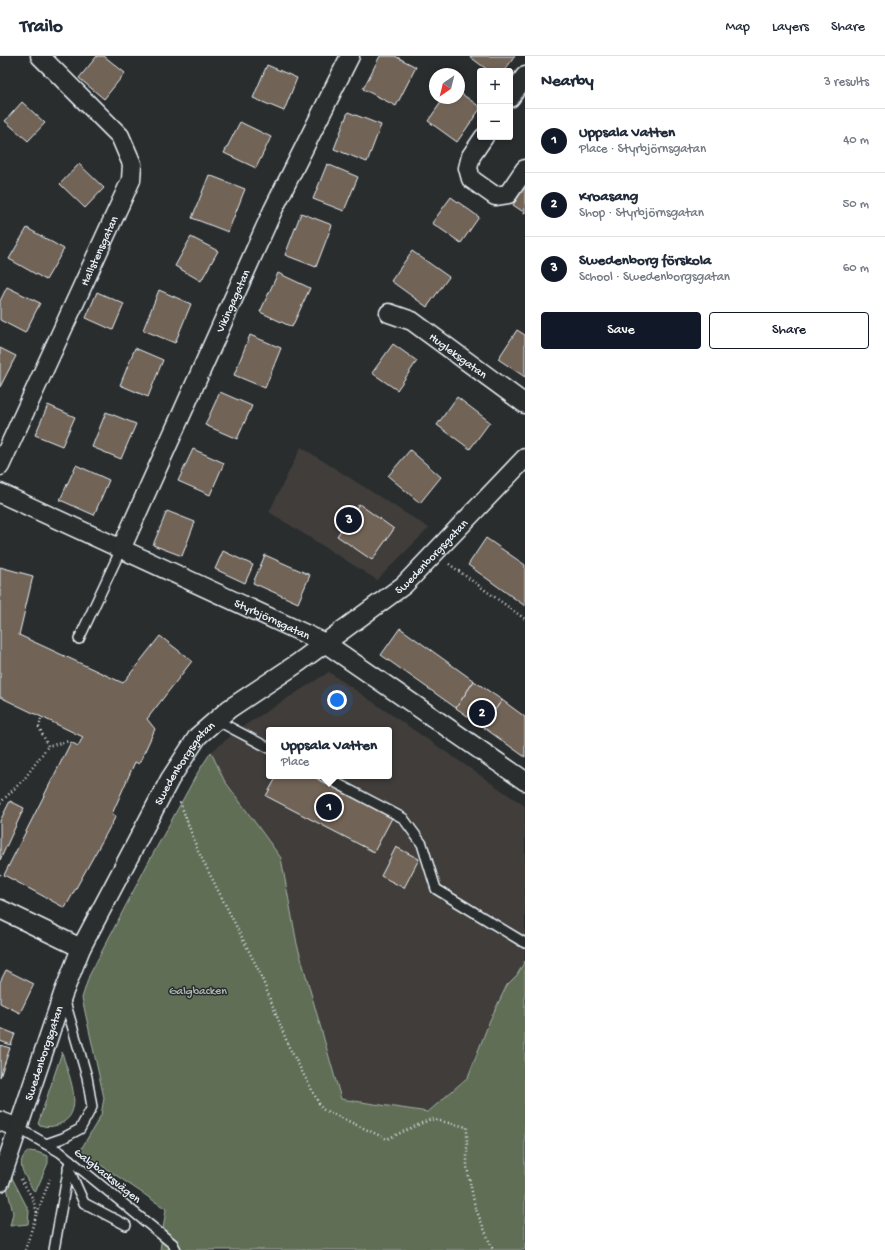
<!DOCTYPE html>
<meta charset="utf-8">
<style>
body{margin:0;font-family:"Gochi Hand",sans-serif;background:#f6f6f7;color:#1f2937}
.controls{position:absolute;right:12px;top:12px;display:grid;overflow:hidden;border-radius:4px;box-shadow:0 2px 6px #0003}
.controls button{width:36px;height:36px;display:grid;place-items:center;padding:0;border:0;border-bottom:1px solid #e0e1e3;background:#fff;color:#1f2937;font:20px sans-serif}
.compass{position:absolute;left:429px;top:12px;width:36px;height:36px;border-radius:50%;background:#fff;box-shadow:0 2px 6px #0003;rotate:215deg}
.you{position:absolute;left:337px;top:644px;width:14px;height:14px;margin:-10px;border:3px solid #fff;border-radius:50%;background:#1a73e8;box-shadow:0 0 0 6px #1a73e833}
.badge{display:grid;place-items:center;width:26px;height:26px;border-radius:50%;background:#111827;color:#fff;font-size:13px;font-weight:700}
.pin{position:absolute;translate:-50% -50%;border:2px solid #fff;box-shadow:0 1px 4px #0006}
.popup{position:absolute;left:266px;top:671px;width:126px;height:52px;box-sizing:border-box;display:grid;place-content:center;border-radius:4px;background:#fff;filter:drop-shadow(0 1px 3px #0005);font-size:13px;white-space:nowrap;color:#747a83}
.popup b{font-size:15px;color:#1f2937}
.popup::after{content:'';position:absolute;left:50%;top:100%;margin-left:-8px;border:8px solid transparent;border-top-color:#fff}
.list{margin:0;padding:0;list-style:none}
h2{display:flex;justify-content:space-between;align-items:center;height:52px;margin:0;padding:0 16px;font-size:17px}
h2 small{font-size:13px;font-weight:400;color:#747a83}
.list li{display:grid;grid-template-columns:26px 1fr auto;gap:12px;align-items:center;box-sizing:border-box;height:64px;padding:0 16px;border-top:1px solid #e0e1e3}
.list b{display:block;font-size:15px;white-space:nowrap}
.list p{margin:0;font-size:13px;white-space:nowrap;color:#747a83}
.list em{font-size:13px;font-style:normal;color:#747a83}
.actions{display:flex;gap:8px;padding:12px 16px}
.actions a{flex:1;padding:9px 0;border:1px solid #111827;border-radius:4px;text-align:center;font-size:14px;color:#111827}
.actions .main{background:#111827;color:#fff}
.map{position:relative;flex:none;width:525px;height:1194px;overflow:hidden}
header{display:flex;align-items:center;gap:24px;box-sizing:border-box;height:56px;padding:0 20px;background:#fff;border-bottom:1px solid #e0e1e3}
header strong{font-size:19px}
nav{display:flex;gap:22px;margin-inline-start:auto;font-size:14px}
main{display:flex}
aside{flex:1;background:#fff}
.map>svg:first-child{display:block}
</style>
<header>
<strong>Trailo</strong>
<nav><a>Map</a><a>Layers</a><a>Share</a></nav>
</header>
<main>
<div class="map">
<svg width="525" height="1194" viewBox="0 0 525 1194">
<rect width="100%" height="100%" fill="#2a2d2e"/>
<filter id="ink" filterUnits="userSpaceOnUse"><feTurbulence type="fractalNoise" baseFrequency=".025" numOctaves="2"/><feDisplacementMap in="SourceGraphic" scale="8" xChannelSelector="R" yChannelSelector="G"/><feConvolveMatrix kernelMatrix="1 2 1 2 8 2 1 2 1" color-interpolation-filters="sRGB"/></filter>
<g filter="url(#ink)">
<g fill="#3f3e3a" fill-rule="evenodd">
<polygon points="301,391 429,472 377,524 269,456"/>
<path d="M329,616L525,750V905L517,919L507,929L490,964L468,1021L428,1056L341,1043L297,888L281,802L224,724L211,696L242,671ZM269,674H389V720H269Z"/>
</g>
<g fill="#606e56" stroke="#a4b0a7">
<polygon points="211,696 224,724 281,802 297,888 341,1043 428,1056 468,1021 490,964 507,929 517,919 525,905 525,1194 160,1194 166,1153 80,1095 101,1059 104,1042 82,942 89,920 148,807 198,716"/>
<path d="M62,996C67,1016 86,1054 62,1067C54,1071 46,1072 38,1068Z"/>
<path d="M29,1095L37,1096L48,1100V1107L36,1135L33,1134C26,1121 13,1106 29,1095Z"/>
<polygon points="10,1118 29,1155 28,1168 10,1170 13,1157 6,1127"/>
</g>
<g fill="#716457" stroke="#e8f1f8">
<polygon points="97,0 104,0 125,17 104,43 79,22"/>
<polygon points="380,0 395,0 416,11 396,50 363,33"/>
<polygon points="469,0 515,0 504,15 489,15"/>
<polygon points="267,9 297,22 284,55 253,42"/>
<polygon points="459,36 480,51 480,53 457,86 428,65 444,42 459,42"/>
<polygon points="22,46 45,67 28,85 5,65"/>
<polygon points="348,56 381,69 367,106 334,93"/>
<polygon points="240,66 271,81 256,112 224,97"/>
<polygon points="79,108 104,132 85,152 60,128"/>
<polygon points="327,108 358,121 344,155 313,143"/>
<polygon points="209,119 245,133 228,176 192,162"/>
<polygon points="525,130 525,157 513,149"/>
<polygon points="451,141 479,161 461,187 432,167"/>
<polygon points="301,157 332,169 316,211 285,199"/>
<polygon points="27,172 64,193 46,224 9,203"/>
<polygon points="191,181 218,195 201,225 175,210"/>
<polygon points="412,195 449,221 427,251 391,225"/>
<polygon points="278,217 310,232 292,271 260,256"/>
<polygon points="7,231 40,247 25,277 0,264 0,245"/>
<polygon points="159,234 191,248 175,287 143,274"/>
<polygon points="97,236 124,248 113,274 86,262"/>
<polygon points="517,274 525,279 525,321 498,303"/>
<polygon points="250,279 281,292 265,332 234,319"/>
<polygon points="393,288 417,305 397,334 372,317"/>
<polygon points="0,292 16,300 0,331"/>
<polygon points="135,292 163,304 148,341 120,329"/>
<polygon points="220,336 252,350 237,383 205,369"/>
<polygon points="457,341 490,366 470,393 437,369"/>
<polygon points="48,349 75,361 62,390 35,379"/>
<polygon points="106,356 136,368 121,403 92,391"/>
<polygon points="193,393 224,407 210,439 178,425"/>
<polygon points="410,394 441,421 420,447 388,420"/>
<polygon points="76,409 109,424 94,459 60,444"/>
<polygon points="359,448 394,473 372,504 337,480"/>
<polygon points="167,455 195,466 182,500 153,489"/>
<polygon points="486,482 525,509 525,550 468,509"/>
<polygon points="223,495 253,509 245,527 215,513"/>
<polygon points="265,499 310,519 298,547 253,527"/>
<polygon points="0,511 33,520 19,579 123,627 160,580 192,605 147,663 155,673 139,708 135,706 112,758 116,760 65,852 4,819 71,686 78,690 83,681 0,641"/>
<polygon points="400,572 474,625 456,652 381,599"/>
<polygon points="474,625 502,644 483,671 456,652"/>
<polygon points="502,644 525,661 525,701 483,671"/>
<polygon points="277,720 312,720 392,762 374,796 266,740"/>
<polygon points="10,745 24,752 0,804 0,765"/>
<polygon points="396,791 419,803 404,832 381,820"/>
<polygon points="6,914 34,928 20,957 0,947 0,926"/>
<polygon points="0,972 15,978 11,989 0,985"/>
<polygon points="0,989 10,992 0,1021"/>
</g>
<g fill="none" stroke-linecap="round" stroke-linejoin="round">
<g stroke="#e8f1f8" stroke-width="12">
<g id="service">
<polyline points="79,583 122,491"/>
<polyline points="216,664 269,692"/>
<polyline points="323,720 403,762 422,788 436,833 525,887"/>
<polyline points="18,1072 60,1096 173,1188 176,1194"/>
<polyline points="46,1088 63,1082 80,1073 92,1051 87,1021 64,942"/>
<polyline points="68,1111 84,1147 126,1169"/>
<polyline points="54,1194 70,1104"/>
</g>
</g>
<g stroke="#e8f1f8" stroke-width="21">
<g id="minor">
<polyline points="510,42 525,20"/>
<polyline points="484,81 471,100 468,112 471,123 495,140 508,138 525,113"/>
<path id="s1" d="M389,257L412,265L525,348"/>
<path id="s2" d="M0,410L131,124L132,108L120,80L40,0"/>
<path id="s3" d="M0,437L325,587L525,725"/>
<path id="s4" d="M122,491L273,154L350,0"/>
<polyline points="0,853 81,892"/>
<polyline points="0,1065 18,1072"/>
<path id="s5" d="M0,1126L63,938L81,892L170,723L198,680L229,653L298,607L404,529L525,402"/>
</g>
</g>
<g stroke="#e8f1f8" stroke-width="2.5" stroke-dasharray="1 3" stroke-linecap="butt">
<polyline points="449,508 525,563"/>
<polyline points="41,663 39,671 48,690 69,685"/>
<polyline points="180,746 198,795 259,915 289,991 322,1053 387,1083 431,1063 467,1071 467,1111 475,1151 493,1194"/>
<polyline points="0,747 25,722 48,690"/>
<polyline points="0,819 1,817"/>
<polyline points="21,1123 33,1143 37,1157 25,1194"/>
<polyline points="37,1157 50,1123"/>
</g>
<use href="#service" stroke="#2a2d2e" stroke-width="9"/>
<use href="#minor" stroke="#2a2d2e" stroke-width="18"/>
</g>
</g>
<g text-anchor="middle" stroke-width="3" stroke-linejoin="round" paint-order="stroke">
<g font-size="12" fill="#e8f1f8" stroke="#2a2d2e">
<text dy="4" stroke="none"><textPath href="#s2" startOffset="237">Hallstensgatan</textPath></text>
<text dy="4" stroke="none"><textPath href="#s4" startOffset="270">Vikingagatan</textPath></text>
<text dy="4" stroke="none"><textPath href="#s1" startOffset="82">Hugleksgatan</textPath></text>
<text dy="4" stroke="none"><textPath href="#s5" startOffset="785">Swedenborgsgatan</textPath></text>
<text dy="4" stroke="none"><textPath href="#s3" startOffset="300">Styrbjörnsgatan</textPath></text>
<text dy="4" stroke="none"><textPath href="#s5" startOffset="460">Swedenborgsgatan</textPath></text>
<text dy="4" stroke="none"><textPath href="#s5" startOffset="136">Swedenborgsgatan</textPath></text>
<text transform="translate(108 1119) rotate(38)" y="4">Galgbacksvägen</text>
</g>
<g font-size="12" fill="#abb6af" stroke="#2a2d2e">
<text x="198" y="938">Galgbacken</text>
</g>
</g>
</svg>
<div class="controls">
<button>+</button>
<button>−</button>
</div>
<svg class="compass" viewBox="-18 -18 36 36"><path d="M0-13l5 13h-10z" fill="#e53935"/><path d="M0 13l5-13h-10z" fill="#747a83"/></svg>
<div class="you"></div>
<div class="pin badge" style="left:329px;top:751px">1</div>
<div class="popup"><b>Uppsala Vatten</b>Place</div>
<div class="pin badge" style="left:482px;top:657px">2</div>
<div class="pin badge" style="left:349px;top:464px">3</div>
</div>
<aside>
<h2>Nearby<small>3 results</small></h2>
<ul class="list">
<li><span class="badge">1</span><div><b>Uppsala Vatten</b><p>Place · Styrbjörnsgatan</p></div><em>40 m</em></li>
<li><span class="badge">2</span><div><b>Kroasang</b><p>Shop · Styrbjörnsgatan</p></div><em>50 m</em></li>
<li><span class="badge">3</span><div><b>Swedenborg förskola</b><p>School · Swedenborgsgatan</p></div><em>60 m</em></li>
</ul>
<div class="actions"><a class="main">Save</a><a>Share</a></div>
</aside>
</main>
